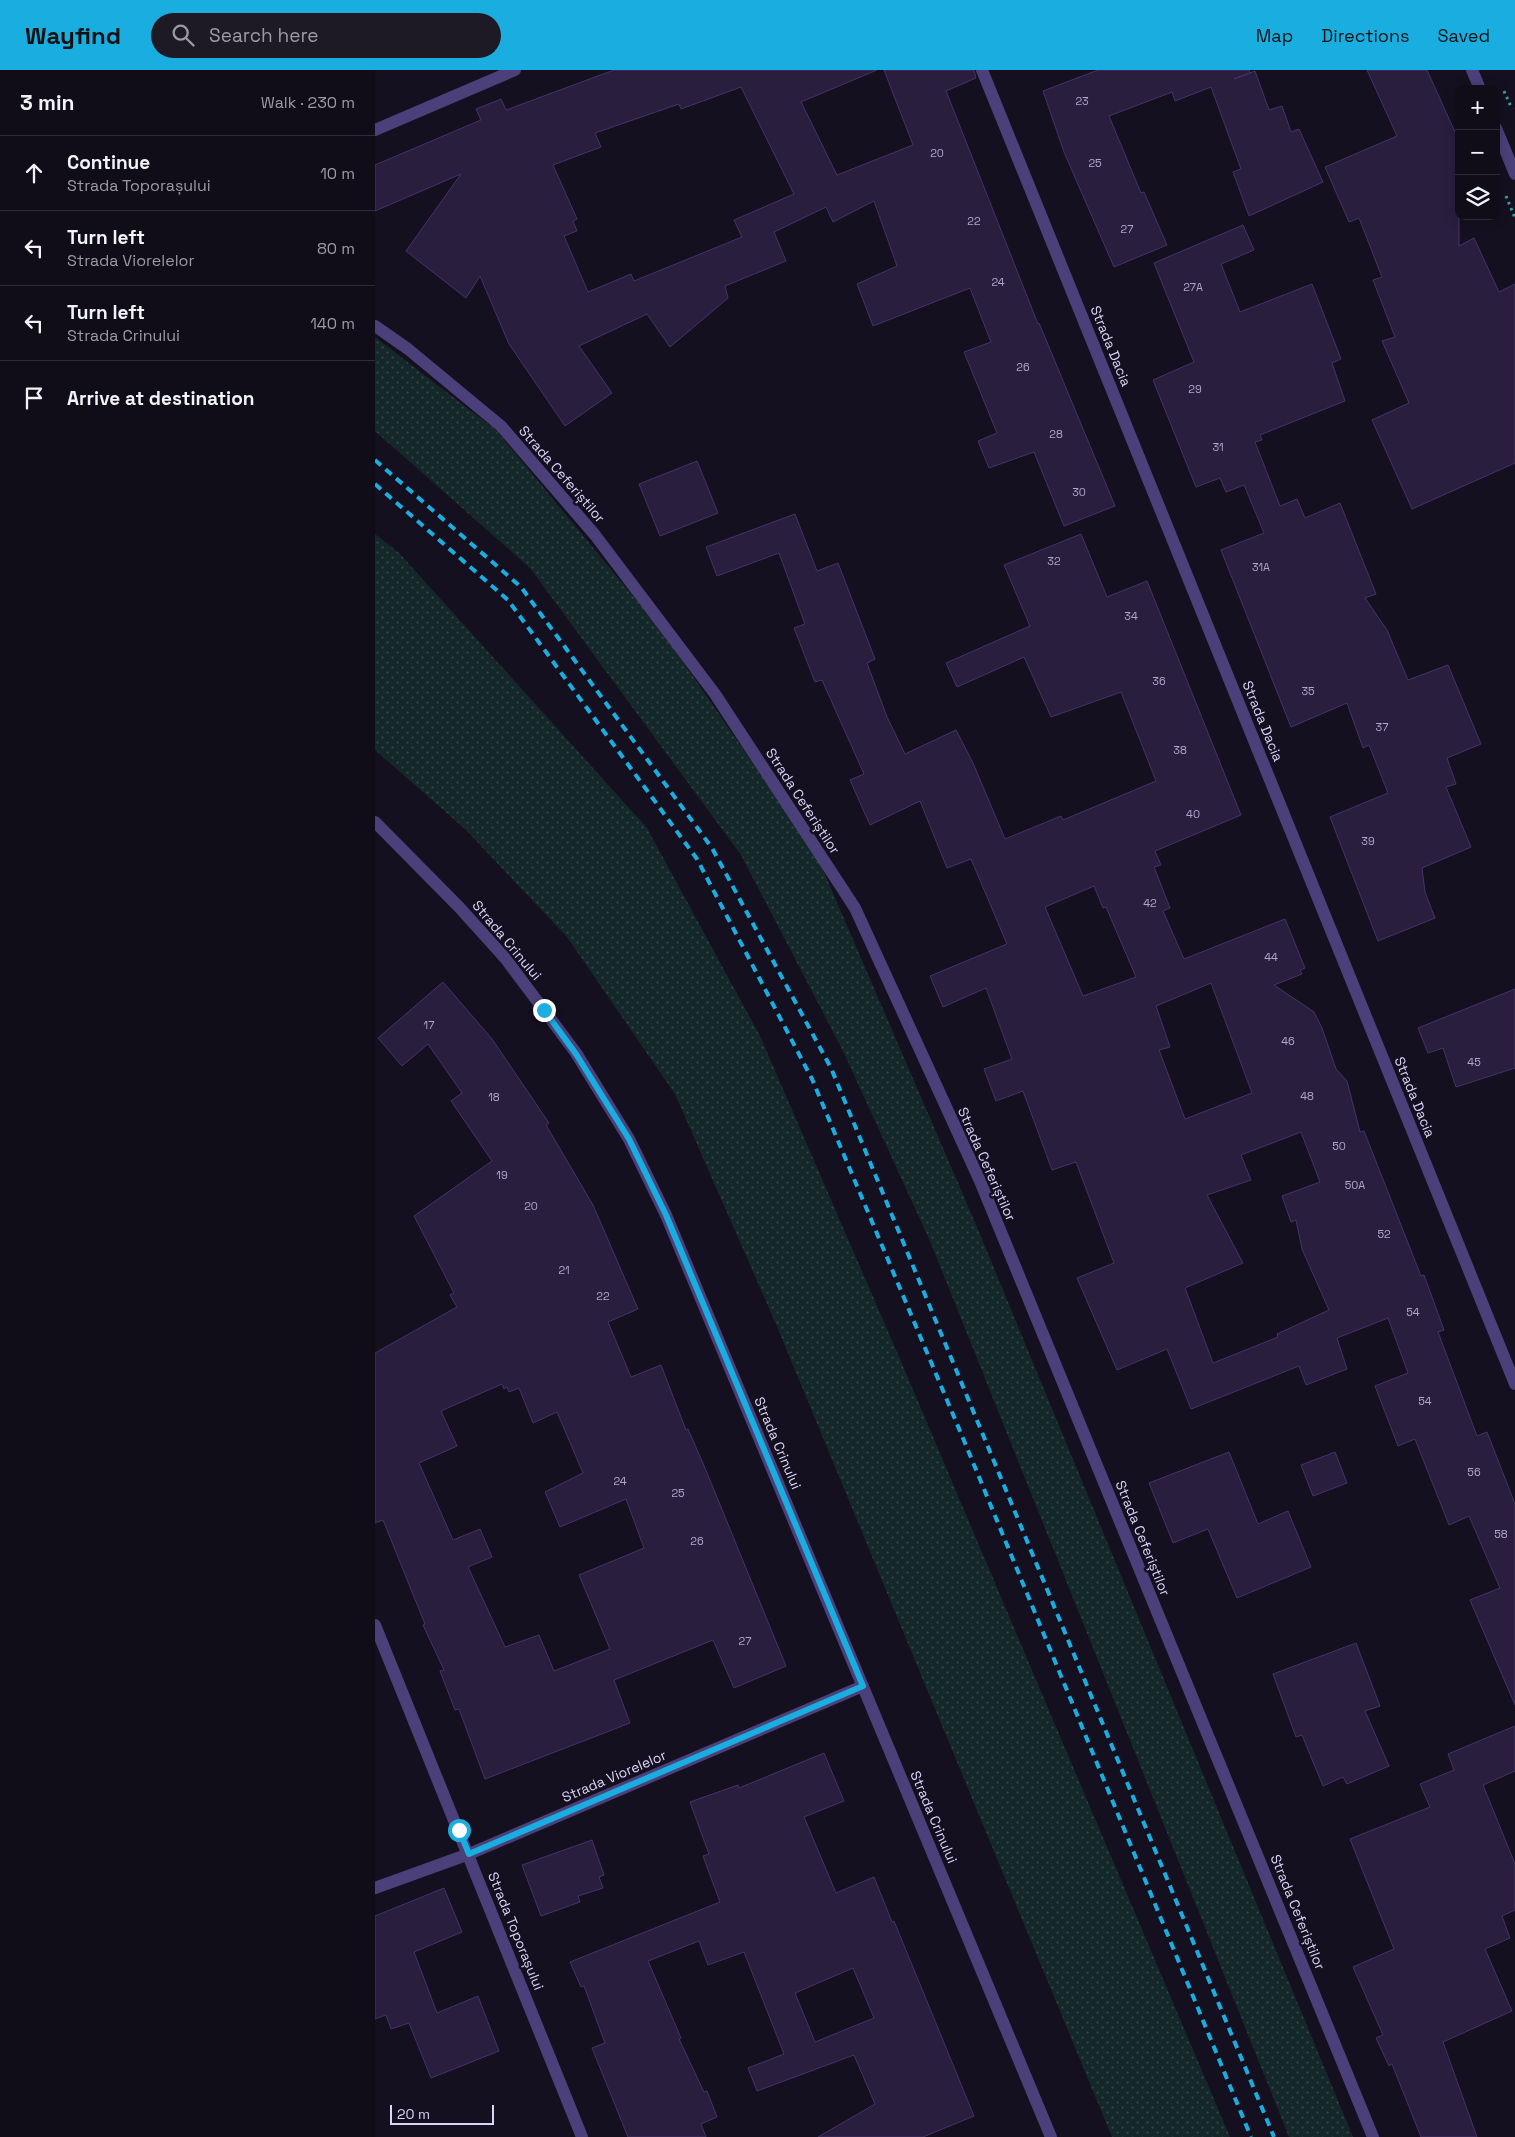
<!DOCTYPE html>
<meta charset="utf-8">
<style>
body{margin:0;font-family:"Space Grotesk",sans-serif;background:#1e1a25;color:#f1f3f6}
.controls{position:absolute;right:15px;top:15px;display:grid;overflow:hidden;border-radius:10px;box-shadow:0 2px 12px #0003}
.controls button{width:45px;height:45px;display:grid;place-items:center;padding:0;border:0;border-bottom:1px solid #302c37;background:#100c18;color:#f1f3f6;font:25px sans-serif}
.scale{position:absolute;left:15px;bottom:12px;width:104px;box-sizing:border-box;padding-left:5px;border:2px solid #ded4fa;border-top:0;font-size:14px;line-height:18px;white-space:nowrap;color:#ded4fa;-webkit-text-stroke:4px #151020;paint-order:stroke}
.stop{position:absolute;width:15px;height:15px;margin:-11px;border:4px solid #1aaee0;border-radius:50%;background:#fff}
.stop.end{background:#1aaee0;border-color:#fff;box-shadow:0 1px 5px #0008}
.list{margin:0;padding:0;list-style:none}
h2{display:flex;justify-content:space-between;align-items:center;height:65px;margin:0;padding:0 20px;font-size:21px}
h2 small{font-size:16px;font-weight:400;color:#9c9ba2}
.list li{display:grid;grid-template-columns:32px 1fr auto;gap:15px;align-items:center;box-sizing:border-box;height:75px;padding:0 20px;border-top:1px solid #302c37}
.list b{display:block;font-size:19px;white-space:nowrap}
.list p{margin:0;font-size:16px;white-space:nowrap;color:#9c9ba2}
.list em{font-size:16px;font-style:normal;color:#9c9ba2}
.icon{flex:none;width:28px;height:28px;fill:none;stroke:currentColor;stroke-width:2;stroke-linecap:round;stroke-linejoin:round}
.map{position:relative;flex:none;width:1140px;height:2067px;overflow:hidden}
header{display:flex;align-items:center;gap:30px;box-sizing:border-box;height:70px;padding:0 25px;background:#1aaee0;color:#111}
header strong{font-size:24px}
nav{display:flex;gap:28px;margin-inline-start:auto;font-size:18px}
.search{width:350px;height:45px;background:#1e1a25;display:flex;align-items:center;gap:12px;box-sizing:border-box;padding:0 18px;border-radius:28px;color:#9c9ba2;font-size:19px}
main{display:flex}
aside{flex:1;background:#100c18}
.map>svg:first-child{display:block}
</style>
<header>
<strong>Wayfind</strong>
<div class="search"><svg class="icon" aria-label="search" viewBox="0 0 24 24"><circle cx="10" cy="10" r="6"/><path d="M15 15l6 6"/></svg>Search here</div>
<nav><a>Map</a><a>Directions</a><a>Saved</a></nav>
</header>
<main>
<aside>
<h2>3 min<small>Walk · 230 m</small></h2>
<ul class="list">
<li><svg class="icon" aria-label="ahead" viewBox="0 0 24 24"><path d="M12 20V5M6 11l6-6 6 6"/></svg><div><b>Continue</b><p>Strada Toporașului</p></div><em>10 m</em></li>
<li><svg class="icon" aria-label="left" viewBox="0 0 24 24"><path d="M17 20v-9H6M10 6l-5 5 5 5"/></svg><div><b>Turn left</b><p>Strada Viorelelor</p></div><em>80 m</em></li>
<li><svg class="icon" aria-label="left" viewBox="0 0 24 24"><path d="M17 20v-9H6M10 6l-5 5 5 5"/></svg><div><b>Turn left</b><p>Strada Crinului</p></div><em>140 m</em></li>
<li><svg class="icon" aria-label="arrive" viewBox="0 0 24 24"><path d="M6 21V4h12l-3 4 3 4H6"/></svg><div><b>Arrive at destination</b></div></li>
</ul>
</aside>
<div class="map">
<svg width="1140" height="2067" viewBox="0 0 1140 2067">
<defs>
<pattern id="green-dots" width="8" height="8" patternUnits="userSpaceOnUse" patternTransform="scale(1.25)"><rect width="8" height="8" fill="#142729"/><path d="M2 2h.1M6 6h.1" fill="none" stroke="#364549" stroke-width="1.8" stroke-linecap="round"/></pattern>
</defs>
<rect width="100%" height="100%" fill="#151020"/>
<g fill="url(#green-dots)">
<polygon points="0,267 121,360 286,560 442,786 602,1157 978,2067 914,2067 555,1171 468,981 366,785 155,498 0,361"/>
<polygon points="0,464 24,483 272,758 385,966 525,1289 855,2067 737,2067 401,1254 300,1024 192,867 90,759 0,680"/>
</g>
<g fill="#2a1e3f" stroke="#453368" fill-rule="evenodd">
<path d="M239,0H502L426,32L462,105L538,75L509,0H599L601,8L571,21L663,254L664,253L740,436L689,456L659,382L614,398L603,371L622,363L589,282L616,272L595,218L498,256L482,214L522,196L499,131L458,152L451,137L399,162L411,191L350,216L353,228L295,277L272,244L204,276L237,323L190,356L134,274L105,206L91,228L31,181L86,104L0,141V95L106,50L101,39L126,29L131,40ZM366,17L419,124L359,150L367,167L259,211L256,204L213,222L189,166L202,161L198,151L202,149L178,95L226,77L220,63L304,34L306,39Z"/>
<polygon points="723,0 874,0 875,3 859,9 880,1 894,40 907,36 916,62 924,59 948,112 874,146 858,102 866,99 836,17 800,31 797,22 734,46 766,123 769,122 792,175 739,197 689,82 668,21"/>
<polygon points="992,0 1052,0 1084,71 1084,176 1099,168 1124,222 1140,214 1140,393 1037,439 997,350 1034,333 1007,271 1020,267 998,210 1007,207 984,148 974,152 950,97 1022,66"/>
<polygon points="868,155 879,180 846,194 865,242 937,214 966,289 957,293 970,331 885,365 887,370 880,372 905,436 922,429 930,448 965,433 1001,524 990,528 1012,560 1033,610 1073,595 1106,674 1072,688 1081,714 1071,717 1096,777 1047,798 1050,822 1060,848 1003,871 955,747 1013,723 994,675 988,678 972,633 916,657 846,480 889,463 869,415 851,422 845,408 821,417 778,310 819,292 779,193"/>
<polygon points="322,391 343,443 285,466 264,414"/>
<path d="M420,444L442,501L463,493L500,589L492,593L512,647L530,684L581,660L598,693L630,769L686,746L688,750L781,711L746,622L676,647L649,587L582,617L571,593L655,556L629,495L706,464L732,527L772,511L866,745L780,781L786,795L779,797L795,838L788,841L809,889L910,849L930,898L925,900L927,904L899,915L939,942L947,958L961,999L972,1011L985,1062L989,1061L1046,1206L1049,1205L1069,1260L1063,1262L1102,1366L1112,1362L1140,1434V1635L1095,1530L1125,1518L1094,1446L1074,1455L1040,1369L1023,1376L1000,1316L1033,1303L1013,1248L962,1268L972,1299L931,1315L924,1296L816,1339L792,1279L742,1300L702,1208L739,1193L701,1092L677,1100L648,1021L621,1031L609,999L637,989L611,918L568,937L555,906L632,874L596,789L572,798L545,731L495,755L475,710L489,704L447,610L440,612L419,558L430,554L404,483L342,506L331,477ZM719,816L728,838L731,837L761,907L708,926L670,837ZM836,913L877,1023L810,1049L784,980L795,977L781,936ZM926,1062L945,1112L907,1126L916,1152L921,1150L927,1179L954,1240L902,1264L903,1267L838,1293L810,1218L868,1193L832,1125L876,1110L866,1085Z"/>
<path d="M68,912L117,969L174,1053L171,1055L218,1135L263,1239L233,1252L256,1307L286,1295L311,1360L313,1359L330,1398L411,1596L359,1618L338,1570L239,1610L255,1653L110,1709L84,1639L80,1640L65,1601L69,1600L48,1555L50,1554L8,1450L0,1453V1283L82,1237L75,1225L79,1223L39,1146L117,1091L76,1031L87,1023L53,974L27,996L3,968ZM127,1314L129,1319L132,1317L134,1322L144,1318L158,1353L182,1342L208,1403L170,1422L185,1457L251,1429L269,1478L204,1505L235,1579L179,1601L164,1565L130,1577L93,1497L117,1487L105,1459L78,1470L44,1393L82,1376L66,1341Z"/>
<polygon points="1140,919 1140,998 1081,1017 1068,978 1053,983 1043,958"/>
<polygon points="854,1382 883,1454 913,1441 936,1497 862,1528 833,1459 798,1473 774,1413"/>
<polygon points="960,1382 972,1413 938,1426 926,1395"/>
<polygon points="981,1573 1005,1636 990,1641 1014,1696 972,1714 968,1707 948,1716 927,1665 921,1667 898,1604"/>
<polygon points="1140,1656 1140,1701 1108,1715 1140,1794 1140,1840 1127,1846 1135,1868 1110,1879 1137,1941 1068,1972 1102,2067 1046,2067 1017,1994 1014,1996 1001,1968 1008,1965 978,1897 1019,1879 975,1769 1055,1737 1045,1714 1079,1700 1073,1684"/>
<path d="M449,1683L469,1731L429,1747L461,1823L499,1807L517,1852L519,1851L599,2046L548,2067H443L500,2034L479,1985L382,2021L373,1998L409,1984L369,1882L333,1895L324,1871L273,1891L306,1968L304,1969L329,2022L332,2021L342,2047L326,2054L331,2067H253L217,1978L230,1973L209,1916L206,1917L195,1892L345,1832L328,1786L334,1784L315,1732L363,1715L364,1718ZM478,1898L499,1948L440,1972L420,1923Z"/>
<polygon points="217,1770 229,1805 224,1807 228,1818 203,1826 205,1832 166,1846 147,1795"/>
<polygon points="69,1818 87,1862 39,1882 62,1943 103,1926 124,1981 56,2008 34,1953 16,1959 11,1945 0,1949 0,1846"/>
</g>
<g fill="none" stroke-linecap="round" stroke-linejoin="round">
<g stroke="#3c9ca6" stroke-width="3" stroke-dasharray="2.5 4" stroke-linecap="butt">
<polyline points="1129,21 1137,39"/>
<polyline points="1131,126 1140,148"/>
</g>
<g stroke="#4b407a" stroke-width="12">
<polyline points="607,0 1140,1314"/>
<polyline points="1097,0 1105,19"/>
<polyline points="1121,58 1140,104"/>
<polyline points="0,60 140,0"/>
<polyline points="0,256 33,279 126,356 220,465 340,624 480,838 605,1111 998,2067"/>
<polyline points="0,752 84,837 130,888 169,940 201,983 254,1069 291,1145 676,2067"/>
<polyline points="0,1555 207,2067"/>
<polyline points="0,1818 94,1784 488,1616"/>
</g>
<g stroke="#1aaee0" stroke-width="4" stroke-dasharray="8 6" stroke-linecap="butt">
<polyline points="0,390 146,517 337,778 456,998 899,2067"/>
<polyline points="0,414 133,530 322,789 437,1009 590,1373 876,2067"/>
</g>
</g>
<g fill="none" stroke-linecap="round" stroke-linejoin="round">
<polyline stroke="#1aaee0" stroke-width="6" points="84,1760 94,1784 488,1616 291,1145 254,1069 201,984 169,940"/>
</g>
<g text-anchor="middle" stroke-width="5" stroke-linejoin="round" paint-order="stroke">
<g font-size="11" fill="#b1a6cb">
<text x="707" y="35">23</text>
<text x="562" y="87">20</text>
<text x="720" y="97">25</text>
<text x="599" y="155">22</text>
<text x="752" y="163">27</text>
<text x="623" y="216">24</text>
<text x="818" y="221">27A</text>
<text x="648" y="301">26</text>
<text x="820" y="323">29</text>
<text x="681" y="368">28</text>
<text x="843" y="381">31</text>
<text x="704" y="426">30</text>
<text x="679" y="495">32</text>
<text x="886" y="501">31A</text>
<text x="756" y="550">34</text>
<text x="784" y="615">36</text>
<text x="933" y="625">35</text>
<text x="1007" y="661">37</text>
<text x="805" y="684">38</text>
<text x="818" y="748">40</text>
<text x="993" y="775">39</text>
<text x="775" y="837">42</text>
<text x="896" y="891">44</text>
<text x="54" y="959">17</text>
<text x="913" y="975">46</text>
<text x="1099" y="996">45</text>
<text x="932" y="1030">48</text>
<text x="119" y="1031">18</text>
<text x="964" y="1080">50</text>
<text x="127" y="1109">19</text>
<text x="980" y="1119">50A</text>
<text x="156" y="1140">20</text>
<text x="1009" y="1168">52</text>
<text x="189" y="1204">21</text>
<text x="228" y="1230">22</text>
<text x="1038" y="1246">54</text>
<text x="1050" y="1335">54</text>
<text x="1099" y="1406">56</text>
<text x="245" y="1415">24</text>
<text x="303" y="1427">25</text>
<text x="1126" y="1468">58</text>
<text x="322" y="1475">26</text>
<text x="370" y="1575">27</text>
</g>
<g font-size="14" fill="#ded4fa" stroke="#151020">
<text transform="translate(736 276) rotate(68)" y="5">Strada Dacia</text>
<text transform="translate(187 404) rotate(49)" y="5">Strada Ceferiștilor</text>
<text transform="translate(888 651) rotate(68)" y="5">Strada Dacia</text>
<text transform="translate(428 731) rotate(57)" y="5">Strada Ceferiștilor</text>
<text transform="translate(132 870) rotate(50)" y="5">Strada Crinului</text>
<text transform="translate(1040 1027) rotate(68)" y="5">Strada Dacia</text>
<text transform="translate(612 1094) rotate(66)" y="5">Strada Ceferiștilor</text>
<text transform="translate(403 1373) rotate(67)" y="5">Strada Crinului</text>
<text transform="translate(768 1468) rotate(68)" y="5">Strada Ceferiștilor</text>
<text transform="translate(239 1706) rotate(-23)" y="5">Strada Viorelelor</text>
<text transform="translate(559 1747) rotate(67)" y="5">Strada Crinului</text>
<text transform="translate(923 1842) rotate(68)" y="5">Strada Ceferiștilor</text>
<text transform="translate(141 1861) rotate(68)" y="5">Strada Toporașului</text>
</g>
</g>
</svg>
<div class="controls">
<button>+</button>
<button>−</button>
<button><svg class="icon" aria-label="layers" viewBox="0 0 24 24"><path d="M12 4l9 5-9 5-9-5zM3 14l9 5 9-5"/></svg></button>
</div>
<div class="scale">20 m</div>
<div class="stop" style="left:84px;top:1760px"></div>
<div class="stop end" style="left:169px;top:940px"></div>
</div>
</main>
